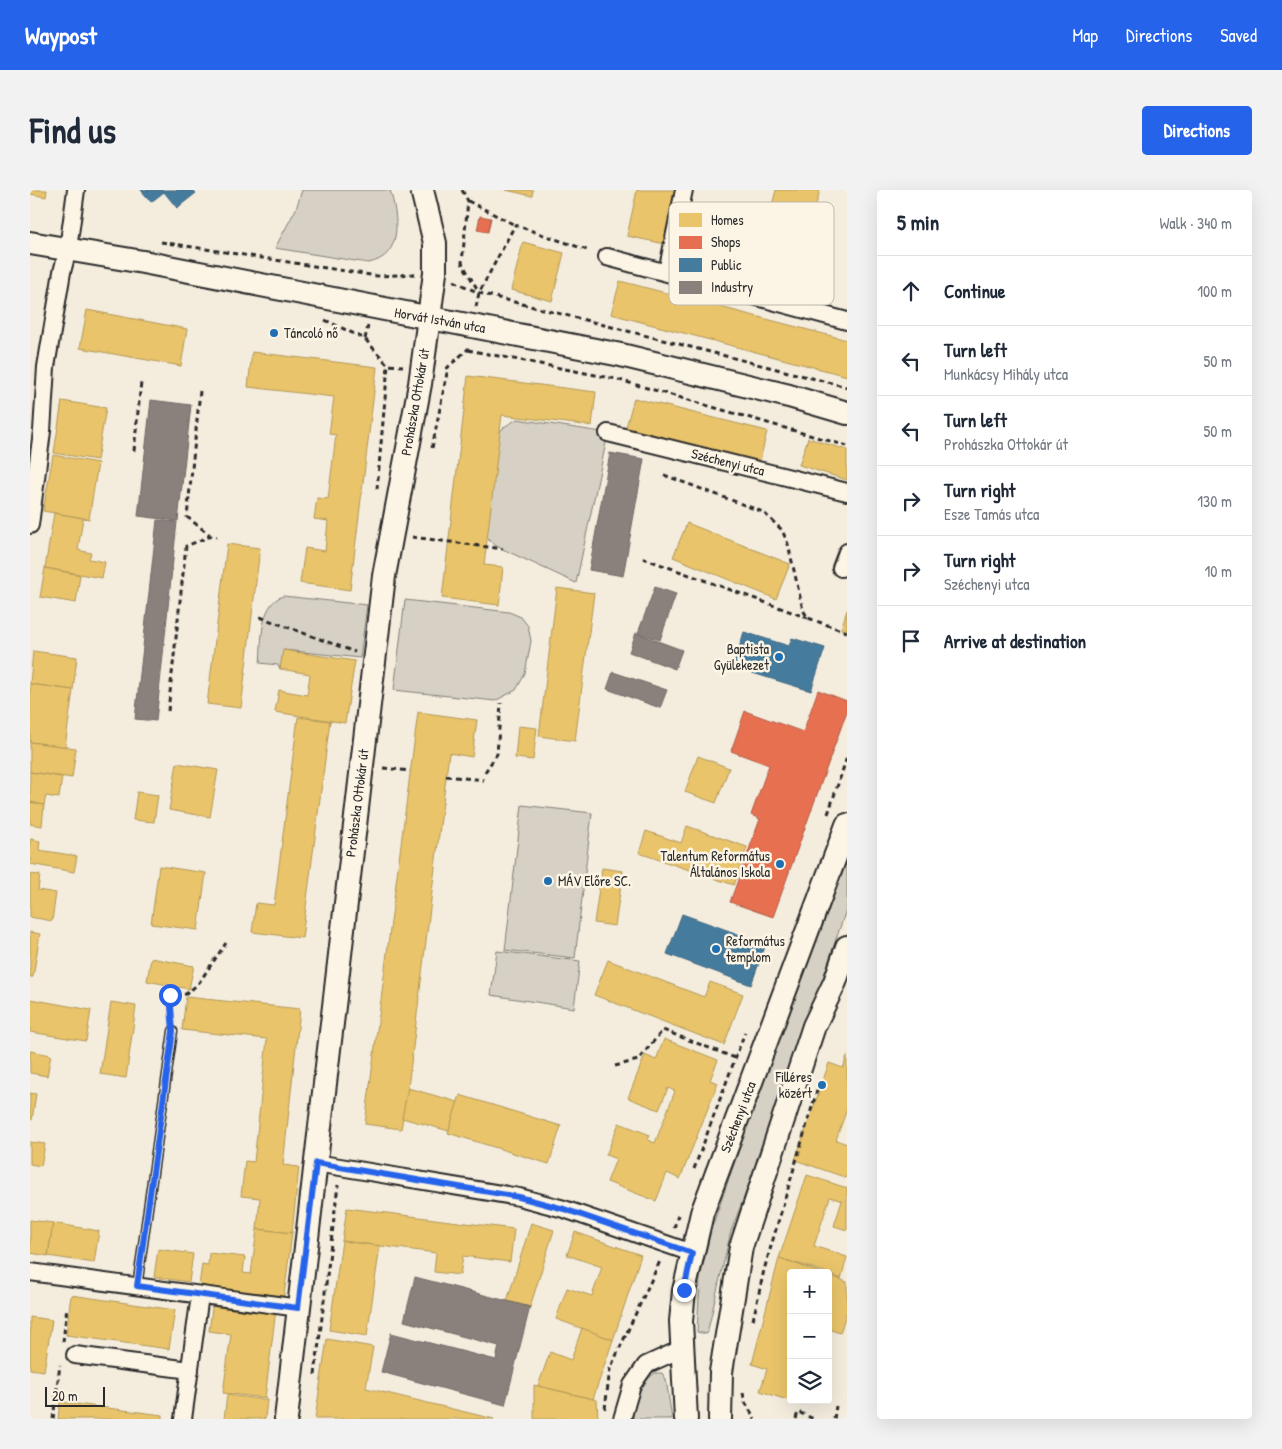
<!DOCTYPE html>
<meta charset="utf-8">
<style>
body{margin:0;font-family:"Patrick Hand",sans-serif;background:#f2f2f3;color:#1f2937}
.controls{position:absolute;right:15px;bottom:15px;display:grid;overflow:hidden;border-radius:5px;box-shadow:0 5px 20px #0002}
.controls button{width:45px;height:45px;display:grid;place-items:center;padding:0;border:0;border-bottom:1px solid #e0e1e3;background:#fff;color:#1f2937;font:25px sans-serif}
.scale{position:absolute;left:15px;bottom:12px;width:60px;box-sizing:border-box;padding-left:5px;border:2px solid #2b2b2b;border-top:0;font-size:14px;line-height:18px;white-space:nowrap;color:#2b2b2b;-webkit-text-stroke:4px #fcf5e5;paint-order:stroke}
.stop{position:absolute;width:15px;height:15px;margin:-11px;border:4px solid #2563eb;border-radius:50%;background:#fff}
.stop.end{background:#2563eb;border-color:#fff;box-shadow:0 1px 5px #0008}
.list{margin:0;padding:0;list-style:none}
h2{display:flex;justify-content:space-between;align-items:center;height:65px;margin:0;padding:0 20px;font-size:21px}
h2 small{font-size:16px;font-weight:400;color:#747a83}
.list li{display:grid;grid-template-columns:32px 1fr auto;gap:15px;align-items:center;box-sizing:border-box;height:70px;padding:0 20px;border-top:1px solid #e0e1e3}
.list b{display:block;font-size:19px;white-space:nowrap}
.list p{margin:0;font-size:16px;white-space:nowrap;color:#747a83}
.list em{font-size:16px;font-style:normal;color:#747a83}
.icon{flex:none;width:28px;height:28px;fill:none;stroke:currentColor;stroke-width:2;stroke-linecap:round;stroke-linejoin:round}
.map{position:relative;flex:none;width:817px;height:1229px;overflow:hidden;border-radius:5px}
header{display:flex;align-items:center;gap:30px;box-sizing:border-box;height:70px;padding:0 25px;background:#2563eb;color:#fff}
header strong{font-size:24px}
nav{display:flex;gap:28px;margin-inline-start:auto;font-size:18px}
.intro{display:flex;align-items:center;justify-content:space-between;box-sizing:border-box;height:120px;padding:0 30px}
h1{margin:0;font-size:35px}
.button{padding:12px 22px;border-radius:5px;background:#2563eb;color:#fff;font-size:18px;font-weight:700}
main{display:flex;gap:30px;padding:0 30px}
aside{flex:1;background:#fff;border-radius:5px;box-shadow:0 5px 20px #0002}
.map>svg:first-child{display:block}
</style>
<header>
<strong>Waypost</strong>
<nav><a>Map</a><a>Directions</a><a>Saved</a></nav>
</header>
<div class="intro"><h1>Find us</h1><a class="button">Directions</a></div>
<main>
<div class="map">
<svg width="817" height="1229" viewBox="0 0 817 1229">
<rect width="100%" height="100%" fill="#f4edde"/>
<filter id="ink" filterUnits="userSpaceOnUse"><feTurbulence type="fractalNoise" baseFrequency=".02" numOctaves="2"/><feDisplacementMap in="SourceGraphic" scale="10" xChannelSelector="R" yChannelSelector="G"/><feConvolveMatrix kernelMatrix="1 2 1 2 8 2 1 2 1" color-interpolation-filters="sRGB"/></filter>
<g filter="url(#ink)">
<g fill="#d6d1c4" stroke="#807e78">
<path d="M272,0H360C368,26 374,67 338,73L245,58L266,19Z"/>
<polygon points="487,229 578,243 546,393 466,356 458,349 455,338 466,247 474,237"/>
<path d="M253,406L337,415L330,468L254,460L250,479L248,475L230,473C232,453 229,414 253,406Z"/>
<polygon points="375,410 479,422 491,427 498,436 501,451 495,484 486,500 465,511 364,500"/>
<polygon points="492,615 562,623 545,768 475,760"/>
<polygon points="817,671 817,717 753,906 701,1041 677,1144 667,1142 670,1089 681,1040 725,914"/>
<polygon points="467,761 550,771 544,818 461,805"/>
<path d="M625,1183H632L636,1189L642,1229H603C605,1208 608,1196 625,1183Z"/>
</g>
<g fill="#e9c46a" stroke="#b09657">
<polygon points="0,0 17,0 16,7 0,4"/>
<polygon points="476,0 503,0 502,6"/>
<polygon points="607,0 645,0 635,54 597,46"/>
<polygon points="746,0 790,0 767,84 727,73"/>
<polygon points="493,52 534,63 522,111 481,100"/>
<polygon points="590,91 817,150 817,186 581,124"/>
<polygon points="57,120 157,139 151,176 50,158"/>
<polygon points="222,162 347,177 320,400 270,393 275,358 295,361 298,331 284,329 287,308 298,309 306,245 299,244 304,207 218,197"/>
<polygon points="438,186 566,202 562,236 472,225 454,375 473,377 469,415 412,408"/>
<polygon points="604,208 737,241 729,275 595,241"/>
<polygon points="32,211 76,218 67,270 24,263"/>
<polygon points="778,248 817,260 817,290 769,275"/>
<polygon points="23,265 68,273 59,329 13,321"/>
<polygon points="24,323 53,328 48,360 61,363 59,369 75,372 72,388 15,378"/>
<polygon points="657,333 760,374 746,409 643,367"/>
<polygon points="197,354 230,358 211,518 177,514"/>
<polygon points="15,378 50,385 46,413 10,407"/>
<polygon points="527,398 564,403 545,551 509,546"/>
<polygon points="817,420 817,441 811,439"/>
<polygon points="253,460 325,471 315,533 245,522 249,500 277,505 280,484 250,479"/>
<polygon points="3,461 47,467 43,500 0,494"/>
<polygon points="0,494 43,500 35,557 0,552"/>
<polygon points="388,522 447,530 442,567 419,563 378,898 371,939 335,934"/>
<polygon points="268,527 300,531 272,748 222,742 226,713 244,715"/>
<polygon points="488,536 507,538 503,570 485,568"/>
<polygon points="0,552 46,558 42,588 0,582"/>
<polygon points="668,566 699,578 686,613 655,602"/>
<polygon points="147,573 188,580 180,627 139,620"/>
<polygon points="0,582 32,587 29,608 16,606 14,615 0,612"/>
<polygon points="107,602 128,605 124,632 103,630"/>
<polygon points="0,612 14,615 12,636 0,634"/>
<polygon points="657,636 717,657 704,695 609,663 616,641 651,653"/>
<polygon points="0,649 10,651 9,660 47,666 44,682 0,674"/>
<polygon points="129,676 176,683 168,740 121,734"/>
<polygon points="572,678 593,681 585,736 564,733"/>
<polygon points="0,684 10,685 8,700 26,703 22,731 0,727"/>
<polygon points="0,742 10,744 3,787 0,787"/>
<polygon points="121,768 164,776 159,799 117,791"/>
<polygon points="578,770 674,807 680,792 713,804 694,855 564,805"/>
<polygon points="156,807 270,819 253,975 269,977 262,1043 227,1039 230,1008 211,1006 215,971 224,972 237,849 152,840"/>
<polygon points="0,809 61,820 56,851 0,842"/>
<polygon points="81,812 106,816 96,888 70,884"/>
<polygon points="634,849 688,870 680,890 688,893 650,989 637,983 626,1011 577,992 586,969 576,965 589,933 620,945 618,950 625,953 645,901 638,898 629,920 598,908 615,865 626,870"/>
<polygon points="0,861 21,865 17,886 0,883"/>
<polygon points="817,866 817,919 806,950 817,954 817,988 765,970 799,873 813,878"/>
<polygon points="378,898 428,912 419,941 372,928"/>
<polygon points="0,903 6,904 2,930 0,929"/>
<polygon points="430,905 531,936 519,974 418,943"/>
<polygon points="0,952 15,954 11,976 0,974"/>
<polygon points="777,985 817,998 817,1040 804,1036 812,1011 800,1007 784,1056 817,1067 811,1089 798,1083 749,1068"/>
<polygon points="317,1018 484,1039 480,1072 433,1066 430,1085 404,1082 406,1063 312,1051"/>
<polygon points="0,1030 23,1033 18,1066 0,1063"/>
<polygon points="23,1033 69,1041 64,1073 18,1066"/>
<polygon points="501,1033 524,1040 500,1117 477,1111"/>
<polygon points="227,1039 262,1043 254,1106 169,1096 172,1074 178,1075 179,1063 215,1067 213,1083 221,1084"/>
<polygon points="545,1042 611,1065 583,1150 526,1129 537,1098 562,1106 572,1077 537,1065"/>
<polygon points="312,1051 350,1056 337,1146 299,1140"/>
<polygon points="128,1059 163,1064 159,1092 124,1087"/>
<polygon points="749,1068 792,1083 761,1083 761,1210 773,1210 772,1215 730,1201 737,1179 722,1174"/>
<polygon points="798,1085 817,1092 817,1121 810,1143 798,1139"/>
<polygon points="41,1105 145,1120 139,1159 36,1145"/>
<polygon points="183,1111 246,1119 235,1208 193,1203 201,1144 179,1141"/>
<polygon points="0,1127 22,1130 14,1181 0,1179"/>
<polygon points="552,1138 583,1150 563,1209 508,1196 520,1162 541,1170"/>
<polygon points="297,1149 343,1157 336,1198 464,1229 285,1229"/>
<polygon points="504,1195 567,1210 568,1229 504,1229"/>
<polygon points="197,1205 237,1210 235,1229 194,1229"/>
<polygon points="30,1212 133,1225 133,1229 28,1229"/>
</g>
<g fill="#e76f51" stroke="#af5b46">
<polygon points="450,26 461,28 458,42 447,40"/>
<polygon points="788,500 817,511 817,521 743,727 700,712 730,629 721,625 739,575 701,561 715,521 773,542"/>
</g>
<g fill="#457b9d" stroke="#3d637b">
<polygon points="111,0 163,0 166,3 147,18 134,2 121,12"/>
<polygon points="714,442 759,456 762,448 795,458 781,501 703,477"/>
<polygon points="652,724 736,754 721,795 637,764"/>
</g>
<g fill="#8a817c" stroke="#6e6764">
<polygon points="121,210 161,215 148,331 108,326"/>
<polygon points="580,263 614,269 593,386 559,380"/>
<polygon points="127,330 147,332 126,531 105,529"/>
<polygon points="625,397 646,404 630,450 608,443"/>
<polygon points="606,443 652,460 645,479 599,462"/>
<polygon points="583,482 637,500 630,518 577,499"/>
<polygon points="385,1087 500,1117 475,1215 351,1182 361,1143 466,1170 469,1156 374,1131"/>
</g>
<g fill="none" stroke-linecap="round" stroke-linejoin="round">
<g stroke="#2b2b2b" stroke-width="11">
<polyline id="lane" points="107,1097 143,841"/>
</g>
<g stroke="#2b2b2b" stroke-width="20">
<g id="street">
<polyline points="577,67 817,131"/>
<polyline points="637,82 654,0"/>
<polyline points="578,243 817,302"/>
<polyline points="0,335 12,241 16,177 32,82 38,59 46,0"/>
<polyline points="811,378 817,362"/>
<polyline points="286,973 489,1007 534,1019 662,1063"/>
<polyline points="0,1082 269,1118"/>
<polyline points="45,1165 160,1180"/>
<polyline points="153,1229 170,1105"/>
<polyline points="592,1229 602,1195 616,1175 651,1159"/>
</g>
</g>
<g stroke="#2b2b2b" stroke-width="26">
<g id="secondary">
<polyline points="0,53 113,72 591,165 759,206 817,223"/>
<polyline points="256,1229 354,386 390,194 405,83 405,53 392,0"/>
<polyline points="656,1229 651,1131 654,1101 672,1023 817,635"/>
<polyline points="690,1229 691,1182 711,1057 784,836 805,792 817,757"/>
</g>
</g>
<g stroke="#2b2b2b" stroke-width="3" stroke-dasharray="5 4" stroke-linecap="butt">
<polyline points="432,0 438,11 432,73 449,102"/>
<polyline points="438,11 485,35"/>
<polyline points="131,52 347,86 385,84"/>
<polyline points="424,91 449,103 817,197"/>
<polyline points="446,117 449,103 485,35 560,61"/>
<polyline points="295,130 335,149 358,175 373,176"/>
<polyline points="335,149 338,136"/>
<polyline points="438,160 586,189 817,256"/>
<polyline points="416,179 439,158"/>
<polyline points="170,201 157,327 180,345"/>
<polyline points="402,258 418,178"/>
<polyline points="104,261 111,192"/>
<polyline points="634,285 733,322 752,340 758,354 773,420 778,428 817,442"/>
<polyline points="347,299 358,175"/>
<polyline points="382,347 473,359"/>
<polyline points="613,368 778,428"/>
<polyline points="230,427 325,462"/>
<polyline points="138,521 156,356 181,346 187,347"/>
<polyline points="353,578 380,581"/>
<polyline points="455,582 467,564 471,513"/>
<polyline points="416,586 454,590"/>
<polyline points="798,624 817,567"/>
<polyline points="142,828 141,805 156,804 168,794 196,753"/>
<polyline points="585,876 608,870 633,840 705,868"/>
<polyline points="664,979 715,842"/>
<polyline points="644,1038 648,1025"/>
<polyline points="723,1130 734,1080 787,900"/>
<polyline points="33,1152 37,1117"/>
<polyline points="285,1185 308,995"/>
<polyline points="713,1203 715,1212 725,1229"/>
<polyline points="575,1219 580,1179 631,1069"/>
<polyline points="23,1229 30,1175"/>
<polyline points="766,1229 768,1222 784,1229"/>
<polyline points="804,1229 806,1216"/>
</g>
<use href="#lane" stroke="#fcf5e5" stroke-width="8"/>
<use href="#street" stroke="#fcf5e5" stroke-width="16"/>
<use href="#secondary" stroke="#fcf5e5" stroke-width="22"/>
</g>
</g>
<g fill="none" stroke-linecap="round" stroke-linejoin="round" filter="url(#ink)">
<polyline stroke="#2563eb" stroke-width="6" points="140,805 143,841 107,1096 268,1118 286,973 489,1007 534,1019 662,1063 654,1100"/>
</g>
<g fill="#1f6fb2" stroke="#fcf5e5" stroke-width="2">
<circle cx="244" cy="143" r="5"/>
<circle cx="749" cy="467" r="5"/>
<circle cx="750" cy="674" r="5"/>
<circle cx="518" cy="691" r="5"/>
<circle cx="686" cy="759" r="5"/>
<circle cx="792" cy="895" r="5"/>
</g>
<g text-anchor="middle" stroke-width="5" stroke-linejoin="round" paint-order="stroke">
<g font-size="14" fill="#2b2b2b" stroke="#fcf5e5">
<text transform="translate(410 130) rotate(10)" y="5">Horvát István utca</text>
<text transform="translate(385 212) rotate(-80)" y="5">Prohászka Ottokár út</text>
<text transform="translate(698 272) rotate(14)" y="5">Széchenyi utca</text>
<text transform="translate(327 613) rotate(-83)" y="5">Prohászka Ottokár út</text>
<text transform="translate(708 927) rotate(-69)" y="5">Széchenyi utca</text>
</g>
<g font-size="14" fill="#2b2b2b" stroke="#fcf5e5" text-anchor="start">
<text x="254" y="148">Táncoló nő</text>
<text x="739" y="464" text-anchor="end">Baptista<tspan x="739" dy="16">Gyülekezet</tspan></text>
<text x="740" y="671" text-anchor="end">Talentum Református<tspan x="740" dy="16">Általános Iskola</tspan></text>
<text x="528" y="696">MÁV Előre SC.</text>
<text x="696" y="756">Református<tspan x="696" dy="16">templom</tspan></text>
<text x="782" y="892" text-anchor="end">Filléres<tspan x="782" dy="16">közért</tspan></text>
</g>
</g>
<rect x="639" y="12" width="165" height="103" rx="8" fill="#fcf5e5" stroke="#bdb8ad" stroke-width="1"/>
<rect x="649" y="23" width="23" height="14" fill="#e9c46a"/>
<rect x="649" y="46" width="23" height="13" fill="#e76f51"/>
<rect x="649" y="68" width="23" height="14" fill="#457b9d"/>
<rect x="649" y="91" width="23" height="13" fill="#8a817c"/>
<g font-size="14" fill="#2b2b2b">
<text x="681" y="35">Homes</text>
<text x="681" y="57">Shops</text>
<text x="681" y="80">Public</text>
<text x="681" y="102">Industry</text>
</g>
</svg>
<div class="controls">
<button>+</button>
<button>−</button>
<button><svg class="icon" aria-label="layers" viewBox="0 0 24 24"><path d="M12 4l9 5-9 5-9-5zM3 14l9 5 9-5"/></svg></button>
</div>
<div class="scale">20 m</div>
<div class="stop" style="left:140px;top:805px"></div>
<div class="stop end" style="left:654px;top:1100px"></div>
</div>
<aside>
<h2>5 min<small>Walk · 340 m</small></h2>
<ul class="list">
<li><svg class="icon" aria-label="ahead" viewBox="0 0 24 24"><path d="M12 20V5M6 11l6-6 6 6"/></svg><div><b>Continue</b></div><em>100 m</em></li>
<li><svg class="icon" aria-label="left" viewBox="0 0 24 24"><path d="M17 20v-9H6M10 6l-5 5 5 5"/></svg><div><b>Turn left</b><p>Munkácsy Mihály utca</p></div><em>50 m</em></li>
<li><svg class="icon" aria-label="left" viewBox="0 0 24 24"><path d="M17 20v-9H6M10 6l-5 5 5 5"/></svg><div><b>Turn left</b><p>Prohászka Ottokár út</p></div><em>50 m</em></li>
<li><svg class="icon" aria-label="right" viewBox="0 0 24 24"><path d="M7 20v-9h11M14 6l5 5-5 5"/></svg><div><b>Turn right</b><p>Esze Tamás utca</p></div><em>130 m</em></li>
<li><svg class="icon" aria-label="right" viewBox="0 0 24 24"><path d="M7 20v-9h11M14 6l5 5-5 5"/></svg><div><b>Turn right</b><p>Széchenyi utca</p></div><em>10 m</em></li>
<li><svg class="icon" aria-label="arrive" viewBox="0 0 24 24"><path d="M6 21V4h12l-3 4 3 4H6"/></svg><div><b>Arrive at destination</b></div></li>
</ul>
</aside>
</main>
